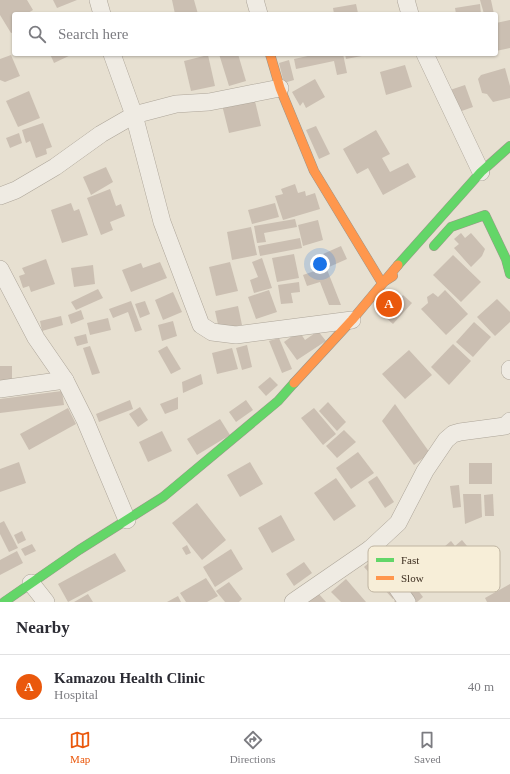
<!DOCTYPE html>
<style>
body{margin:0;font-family:"Times New Roman",serif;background:#f2f2f3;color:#2b2b33}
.you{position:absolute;left:320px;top:264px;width:14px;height:14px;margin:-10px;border:3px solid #fff;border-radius:50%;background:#1a73e8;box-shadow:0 0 0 6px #1a73e833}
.badge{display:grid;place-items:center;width:26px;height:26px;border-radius:50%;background:#ea580c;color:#fff;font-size:13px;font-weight:700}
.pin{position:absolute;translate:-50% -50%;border:2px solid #fff;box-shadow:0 1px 4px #0006}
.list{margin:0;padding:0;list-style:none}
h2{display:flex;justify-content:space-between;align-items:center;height:52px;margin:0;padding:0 16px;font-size:17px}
h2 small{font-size:13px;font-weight:400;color:#7c7c81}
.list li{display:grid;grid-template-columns:26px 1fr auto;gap:12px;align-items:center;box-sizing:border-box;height:64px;padding:0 16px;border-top:1px solid #e1e1e2}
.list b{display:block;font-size:15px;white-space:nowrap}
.list p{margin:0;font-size:13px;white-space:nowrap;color:#7c7c81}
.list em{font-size:13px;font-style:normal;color:#7c7c81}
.icon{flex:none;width:22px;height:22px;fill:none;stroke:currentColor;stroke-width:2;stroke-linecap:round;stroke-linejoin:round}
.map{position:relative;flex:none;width:510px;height:602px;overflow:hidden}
.search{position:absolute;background:#fff;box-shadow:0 1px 3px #0004;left:12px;right:12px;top:12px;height:44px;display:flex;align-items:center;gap:10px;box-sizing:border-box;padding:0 14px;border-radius:4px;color:#7c7c81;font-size:15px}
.sheet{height:116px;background:#fff}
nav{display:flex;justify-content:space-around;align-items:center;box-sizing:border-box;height:56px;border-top:1px solid #e1e1e2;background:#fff;font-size:11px;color:#7c7c81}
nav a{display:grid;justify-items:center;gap:2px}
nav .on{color:#ea580c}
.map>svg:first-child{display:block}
</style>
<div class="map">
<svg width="510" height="602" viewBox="0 0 510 602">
<rect width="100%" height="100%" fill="#e7e0d1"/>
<g fill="#cbbfb2">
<polygon points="0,0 27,0 33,10 28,13 29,14 14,14 14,32 11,33 0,15"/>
<polygon points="53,0 77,0 57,8"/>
<polygon points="172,0 194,0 198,14 175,14"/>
<polygon points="480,0 491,0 494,14 484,14"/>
<polygon points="356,4 358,13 334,14 333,8"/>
<polygon points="480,4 481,14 456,14 455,8"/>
<polygon points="510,20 510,48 496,51 496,23"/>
<polygon points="50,54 73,54 54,63"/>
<polygon points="219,54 238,54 246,81 229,86"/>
<polygon points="317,54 343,54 347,73 337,75 334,61 296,69 294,59"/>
<polygon points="345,54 367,54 367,55 346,59"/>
<polygon points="11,55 20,76 5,82 0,80 0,59"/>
<polygon points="208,55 215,86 191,91 184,61"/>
<polygon points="289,60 294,80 284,83 279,63"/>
<polygon points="405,65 412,87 386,95 380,72"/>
<polygon points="505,68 510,86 510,98 493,102 487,94 482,93 478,79 481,75"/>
<polygon points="315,79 325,97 306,108 303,102 300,106 292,92"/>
<polygon points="465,85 473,107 456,113 447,91"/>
<polygon points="29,91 40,118 18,127 6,101"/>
<polygon points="254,97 261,126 229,133 222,105"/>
<polygon points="43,123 52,147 46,149 47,154 36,158 30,141 26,143 22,130"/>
<polygon points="316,126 330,154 319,159 306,130"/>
<polygon points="376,130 390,154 382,158 390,172 408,163 416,177 383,195 368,168 357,174 343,149"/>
<polygon points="19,133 22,143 10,148 6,138"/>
<polygon points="106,167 113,182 91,195 83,177"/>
<polygon points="295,184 298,193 305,191 306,196 315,193 320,209 283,220 275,196 283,194 281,189"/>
<polygon points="110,189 116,206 121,204 125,216 110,222 113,230 101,235 87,198"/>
<polygon points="71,203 74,211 79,209 88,235 62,243 51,210"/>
<polygon points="275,203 279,217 252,224 248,210"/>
<polygon points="295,219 297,227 264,233 266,242 257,243 254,226"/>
<polygon points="318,220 323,240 303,246 298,225"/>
<polygon points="251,227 257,255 232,260 227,232"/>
<polygon points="461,233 465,238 471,233 485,249 482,256 471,267 454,248 459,244 454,239"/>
<polygon points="300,238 302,248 260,256 258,246"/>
<polygon points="341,246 347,259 329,267 323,254"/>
<polygon points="294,254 299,278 277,282 272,258"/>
<polygon points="453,255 481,282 461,302 433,275"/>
<polygon points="262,258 272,288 254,293 250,280 258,277 252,262"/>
<polygon points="46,259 55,284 31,292 29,286 23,288 19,276 25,274 22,268"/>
<polygon points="160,262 167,278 131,292 122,270 141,263 143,268"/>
<polygon points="230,262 238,291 216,296 209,267"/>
<polygon points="93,265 95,284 74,287 71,268"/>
<polygon points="326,267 341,305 329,305 320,282 307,286 303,275"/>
<polygon points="299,282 300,292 291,293 293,303 281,304 278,285"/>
<polygon points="98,289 103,298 76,310 71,302"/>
<polygon points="269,290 277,312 256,319 248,297"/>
<polygon points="445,290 468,314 446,335 421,309 428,303 427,297 433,293 438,297"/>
<polygon points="173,292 182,312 163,320 155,300"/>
<polygon points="403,295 412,303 393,324 384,316"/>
<polygon points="497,299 510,312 510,322 495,336 477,317"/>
<polygon points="131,301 142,330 135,332 128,312 113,318 109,309"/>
<polygon points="145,301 150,314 140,318 135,304"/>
<polygon points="238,306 242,325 219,329 215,311"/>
<polygon points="81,310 84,319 71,324 68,315"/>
<polygon points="61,316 63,325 42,331 40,321"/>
<polygon points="108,318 111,330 90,335 87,323"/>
<polygon points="173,321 177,336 162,341 158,325"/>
<polygon points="474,322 491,337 473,357 456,342"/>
<polygon points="299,331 305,340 318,331 326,341 297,360 284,342"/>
<polygon points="86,334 88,343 77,346 74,337"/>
<polygon points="279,338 292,369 282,373 269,341"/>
<polygon points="453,344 471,361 449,385 431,367"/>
<polygon points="247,345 252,367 242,370 236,348"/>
<polygon points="90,346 100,373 92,375 83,348"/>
<polygon points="167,346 181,369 171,374 158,351"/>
<polygon points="232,348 238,369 217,374 212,353"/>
<polygon points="409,350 432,375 405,399 382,374"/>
<polygon points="0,366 12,366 12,384 0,383"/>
<polygon points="201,374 203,384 183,393 182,382"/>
<polygon points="270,377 278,385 266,396 258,387"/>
<polygon points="62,391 64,405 0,413 0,399"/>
<polygon points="178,397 178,409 165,414 160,404"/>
<polygon points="130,400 133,409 99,422 96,414"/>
<polygon points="246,400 253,410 236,422 229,412"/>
<polygon points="328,402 346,422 337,431 319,411"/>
<polygon points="395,404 430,453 414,465 382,421"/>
<polygon points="140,407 148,420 138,427 129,414"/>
<polygon points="68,408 76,424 29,450 20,434"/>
<polygon points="314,408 336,434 323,445 301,418"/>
<polygon points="220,419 230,435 197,455 187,439"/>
<polygon points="344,430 356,442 337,458 326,446"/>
<polygon points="162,431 172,451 148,462 139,442"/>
<polygon points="358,452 374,473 351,489 336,468"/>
<polygon points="19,462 26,483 0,492 0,469"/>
<polygon points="250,462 263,484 240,497 227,475"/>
<rect x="469" y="463" width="23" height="21"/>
<polygon points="377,476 394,502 385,508 368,482"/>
<polygon points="336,478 356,506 334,521 314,493"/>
<polygon points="459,485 461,507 453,508 450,486"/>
<polygon points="463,494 481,494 482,517 465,524"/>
<polygon points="493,494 494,516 485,516 484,495"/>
<polygon points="197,503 226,540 202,560 172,523"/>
<polygon points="281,515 295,540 272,553 258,528"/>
<polygon points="4,521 18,548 9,552 0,534 0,523"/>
<polygon points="22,531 26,540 18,544 14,535"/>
<polygon points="462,540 477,558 456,575 441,558 448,552 444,547 451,541 455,546"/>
<polygon points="32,544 36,551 25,556 21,549"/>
<polygon points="187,545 191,553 186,555 182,548"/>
<polygon points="231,549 243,569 215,587 203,567"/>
<polygon points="17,551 23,563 0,575 0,560"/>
<polygon points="115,553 126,571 68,602 58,584"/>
<polygon points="379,554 407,586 393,599 364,567"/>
<polygon points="304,562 312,573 294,586 286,574"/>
<polygon points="206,578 218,596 207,602 186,602 180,593"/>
<polygon points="346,579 366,602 341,602 331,592"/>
<polygon points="229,582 242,599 239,602 225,602 216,591"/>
<polygon points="510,584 510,602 487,602 485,598"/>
<polygon points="414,585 423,597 417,602 395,602 394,601"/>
<polygon points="318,593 326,602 308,602"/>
<polygon points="88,594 93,602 74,602"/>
<polygon points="178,596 181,602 167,602"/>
</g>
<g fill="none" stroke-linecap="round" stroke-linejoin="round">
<g stroke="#ada599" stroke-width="18">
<g id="street">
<polyline points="98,0 102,14"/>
<polyline points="255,0 259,14"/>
<polyline points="406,0 410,14"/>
<polyline points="112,54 134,115 162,222 201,325 212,332 236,335 352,320"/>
<polyline points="425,54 481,172"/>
<polyline points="0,196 16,190 55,167 101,134 134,115 176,104 209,102 280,88"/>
<polyline points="0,269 36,338 65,380 85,420 127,520"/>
<polyline points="510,369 510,371"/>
<polyline points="0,389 65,380"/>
<polyline points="370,549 407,602"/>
<polyline points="31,583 46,602"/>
<polyline points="293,602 370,549 398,523 425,471 446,440 453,434 460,432 505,426 510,421"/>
</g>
</g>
<g stroke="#9c958a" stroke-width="10">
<g id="fast">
<polyline points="434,246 451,227 485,215 506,259 510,274"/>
<polyline points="398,265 481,172 510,146"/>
<polyline points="4,602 79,550 163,497 278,401 294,383"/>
</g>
</g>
<g stroke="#9c958a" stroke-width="10">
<g id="slow">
<polyline points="270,54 280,88 314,171 382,283 393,276"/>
<polyline points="294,383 352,320 398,265"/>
</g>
</g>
<use href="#street" stroke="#efebe3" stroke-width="17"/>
<use href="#fast" stroke="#63d668" stroke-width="9"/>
<use href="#slow" stroke="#ff974d" stroke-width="9"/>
</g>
<rect x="368" y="546" width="132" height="46" rx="6" fill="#f7eed8" stroke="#bfb4a1" stroke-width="1"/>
<rect x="376" y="558" width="18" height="4" fill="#63d668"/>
<rect x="376" y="576" width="18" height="4" fill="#ff974d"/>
<g font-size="11" fill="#3d2e20">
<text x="401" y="564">Fast</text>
<text x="401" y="582">Slow</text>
</g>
</svg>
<div class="you"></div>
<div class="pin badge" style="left:389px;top:304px">A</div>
<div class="search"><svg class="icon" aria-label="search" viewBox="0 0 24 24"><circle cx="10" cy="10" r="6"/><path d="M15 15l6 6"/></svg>Search here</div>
</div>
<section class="sheet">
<h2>Nearby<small></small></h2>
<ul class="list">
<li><span class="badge">A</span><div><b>Kamazou Health Clinic</b><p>Hospital</p></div><em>40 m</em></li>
</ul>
</section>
<nav>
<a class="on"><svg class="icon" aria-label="map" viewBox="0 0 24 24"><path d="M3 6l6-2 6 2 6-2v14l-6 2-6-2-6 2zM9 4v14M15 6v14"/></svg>Map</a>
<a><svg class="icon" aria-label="directions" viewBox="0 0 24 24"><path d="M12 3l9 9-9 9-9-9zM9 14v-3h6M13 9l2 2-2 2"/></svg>Directions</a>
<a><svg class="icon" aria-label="saved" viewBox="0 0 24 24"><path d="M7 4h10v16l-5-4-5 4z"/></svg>Saved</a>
</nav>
